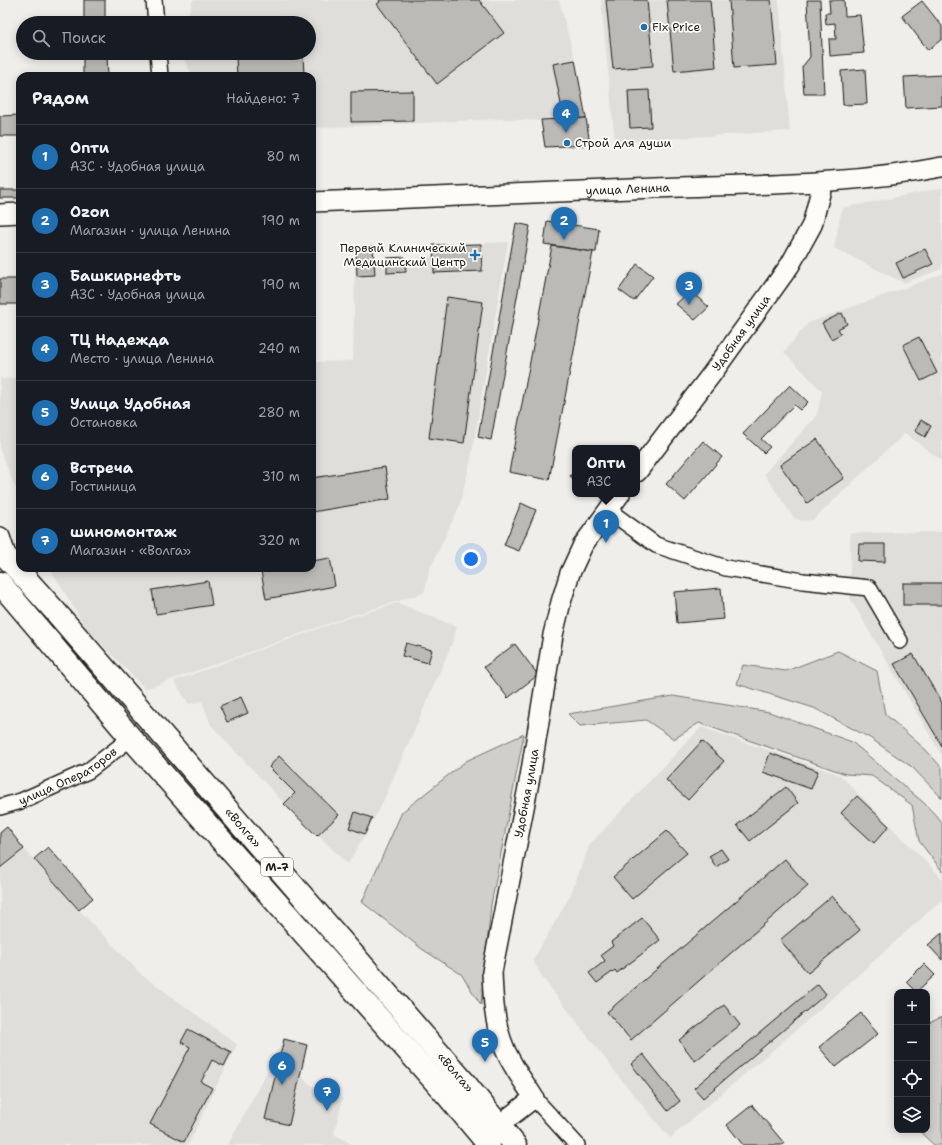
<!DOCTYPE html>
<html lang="ru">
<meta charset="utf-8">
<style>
body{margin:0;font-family:"Shantell Sans",sans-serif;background:#242831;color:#f1f3f6}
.controls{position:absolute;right:12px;bottom:12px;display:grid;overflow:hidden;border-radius:8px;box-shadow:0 2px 10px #0003}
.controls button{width:36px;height:36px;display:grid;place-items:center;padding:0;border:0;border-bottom:1px solid #363941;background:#171b24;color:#f1f3f6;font:20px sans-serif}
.you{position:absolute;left:471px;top:559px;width:14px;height:14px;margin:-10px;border:3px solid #fff;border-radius:50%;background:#1a73e8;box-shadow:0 0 0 6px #1a73e833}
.badge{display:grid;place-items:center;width:26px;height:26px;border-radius:50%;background:#1f6fb2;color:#fff;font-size:13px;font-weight:700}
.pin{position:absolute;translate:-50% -33px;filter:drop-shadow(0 1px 2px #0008)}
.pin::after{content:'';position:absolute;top:21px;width:14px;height:12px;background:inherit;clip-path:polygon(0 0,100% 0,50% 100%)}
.popup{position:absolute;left:572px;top:445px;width:68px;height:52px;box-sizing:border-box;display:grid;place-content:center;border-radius:8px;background:#171b24;filter:drop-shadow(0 1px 3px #0005);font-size:13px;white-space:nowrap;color:#9ea1a6}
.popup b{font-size:15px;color:#f1f3f6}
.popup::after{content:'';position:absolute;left:50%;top:100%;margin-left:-8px;border:8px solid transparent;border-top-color:#171b24}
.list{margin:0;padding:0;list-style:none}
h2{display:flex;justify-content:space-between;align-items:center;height:52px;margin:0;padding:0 16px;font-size:17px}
h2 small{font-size:13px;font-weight:400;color:#9ea1a6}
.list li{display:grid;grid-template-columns:26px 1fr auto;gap:12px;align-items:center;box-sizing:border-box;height:64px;padding:0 16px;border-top:1px solid #363941}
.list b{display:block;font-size:15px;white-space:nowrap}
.list p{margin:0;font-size:13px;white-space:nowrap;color:#9ea1a6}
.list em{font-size:13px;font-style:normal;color:#9ea1a6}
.icon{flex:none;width:22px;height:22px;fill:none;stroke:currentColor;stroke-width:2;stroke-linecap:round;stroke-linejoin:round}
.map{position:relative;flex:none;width:942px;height:1145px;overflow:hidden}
.search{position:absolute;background:#171b24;box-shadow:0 2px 10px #0003;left:16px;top:16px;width:300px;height:44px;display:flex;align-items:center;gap:10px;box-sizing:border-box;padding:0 14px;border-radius:22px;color:#9ea1a6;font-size:15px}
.panel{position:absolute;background:#171b24;box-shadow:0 2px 10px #0003;left:16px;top:72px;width:300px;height:500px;border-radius:12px}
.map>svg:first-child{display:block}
</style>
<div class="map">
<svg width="942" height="1145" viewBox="0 0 942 1145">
<rect width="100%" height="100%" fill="#f0eeea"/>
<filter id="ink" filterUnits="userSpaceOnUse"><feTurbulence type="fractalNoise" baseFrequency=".025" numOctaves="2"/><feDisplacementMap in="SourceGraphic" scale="8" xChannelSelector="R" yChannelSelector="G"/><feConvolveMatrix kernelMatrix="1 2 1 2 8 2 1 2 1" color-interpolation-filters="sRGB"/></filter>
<g filter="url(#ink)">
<g fill="#e0deda">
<polygon points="193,0 559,0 575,60 586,118 541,121 501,119 312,128 312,76 193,76 180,53 309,53 309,23 185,23"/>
<polygon points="601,0 779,0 790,131 615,142"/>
<polygon points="942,188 942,269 904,283 834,248 842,208"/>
<polygon points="508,242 471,459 459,507 430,569 424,593 347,617 145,689 86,628 50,568 312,568 312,362 353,361 355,260 433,257 433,245"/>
<polygon points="942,274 942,461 905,433 813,520 803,521 794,518 764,474 817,415 822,391 784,352 808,323"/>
<polygon points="20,378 20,499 0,450 0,379"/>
<polygon points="942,532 942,756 850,598 850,533"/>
<polygon points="398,603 457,627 451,646 381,806 348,864 280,799 231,747 211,725 202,701 189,704 174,681 348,618"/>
<polygon points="701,727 840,775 942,878 942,900 810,1018 670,1138 623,1082 542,977 533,960 570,896 590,844"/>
<polygon points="7,827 24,849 79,910 142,975 237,1044 188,1145 0,1145 0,831"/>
<polygon points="284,1039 307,1045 300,1076 324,1095 343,1098 334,1134 353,1145 228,1145"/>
</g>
<g fill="#d0cfcc" stroke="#767674">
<polygon points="838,651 877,671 885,714 926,750 942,768 942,798 912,767 870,738 814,708 737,684 743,665 786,671"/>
<polygon points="673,696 769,712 852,742 924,803 942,822 942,871 919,841 912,805 872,776 846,774 699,723 674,739 646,720 580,726 568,714"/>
<polygon points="524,734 491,905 481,1005 461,974 422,949 362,902 402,812 466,761"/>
<polygon points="942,1017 942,1145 934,1145 918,1130 927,1130 927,1024"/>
</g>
<g fill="#bbbab6" stroke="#1c1c1c">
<rect x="84" y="0" width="21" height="23"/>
<polygon points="379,0 479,0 504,33 437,84 377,4 380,2"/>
<polygon points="606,0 647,0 653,66 613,69"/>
<polygon points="667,0 710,0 716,67 674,71"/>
<polygon points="729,0 771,0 777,65 734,68"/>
<polygon points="807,0 820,0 824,94 804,94 802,67 810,57"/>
<polygon points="829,0 844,0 845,16 860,15 864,53 830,56 829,39 836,39 835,23 826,24 825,13 830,13"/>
<polygon points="922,1 942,26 942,39 928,50 902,16"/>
<polygon points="303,54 304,76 237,76 236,57"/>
<polygon points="83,55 107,55 108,76 83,76"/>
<polygon points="575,60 586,118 564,119 553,64"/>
<polygon points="865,69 867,104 843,105 841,71"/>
<polygon points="942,75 942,106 906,108 904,77"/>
<polygon points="649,90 651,127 630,128 628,91"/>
<polygon points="413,91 413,121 351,122 351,92"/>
<polygon points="20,115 20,136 0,136 0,116"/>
<polygon points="586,118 590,145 545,147 541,120"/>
<rect x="0" y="190" width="20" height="8"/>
<polygon points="547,221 599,229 596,252 593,252 544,244"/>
<polygon points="516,223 530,226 491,440 478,437"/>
<polygon points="481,244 482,271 434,273 433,245"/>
<polygon points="373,246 375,275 357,276 356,247"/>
<polygon points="552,246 593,252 549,480 509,472"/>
<polygon points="925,249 933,264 903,278 896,263"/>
<polygon points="405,257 406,272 387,273 387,258"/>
<polygon points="637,264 653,276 634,301 619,290"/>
<rect x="0" y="279" width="20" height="25"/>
<polygon points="690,291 709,307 695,320 676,304"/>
<polygon points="447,297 483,302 464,443 429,438"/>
<polygon points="842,313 847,324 838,329 841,334 831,339 822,323"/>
<polygon points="919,337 937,373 921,381 903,345"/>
<polygon points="790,385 808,402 800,410 794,405 761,439 770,447 764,453 743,434"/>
<polygon points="921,420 931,426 925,437 915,431"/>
<polygon points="817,439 844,478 807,503 780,465"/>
<polygon points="703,441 722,457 685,501 666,484"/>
<polygon points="385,467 390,499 312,512 312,478"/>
<polygon points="575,470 575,480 570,476"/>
<polygon points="521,503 536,510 519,551 504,545"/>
<polygon points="859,544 885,544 885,562 858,561"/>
<polygon points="330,558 335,586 266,599 261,571 277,568 312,568 312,561"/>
<polygon points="208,581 212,605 156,614 152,590"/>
<rect x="903" y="583" width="39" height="22"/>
<polygon points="721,588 724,619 677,623 674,592"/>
<polygon points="406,643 432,650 428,663 402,656"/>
<polygon points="515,644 538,675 508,698 484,667"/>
<polygon points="913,654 942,703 942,746 894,664"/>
<polygon points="241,697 248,713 227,722 220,706"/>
<polygon points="702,741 724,761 688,800 666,780"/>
<polygon points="770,753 818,771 811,789 763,772"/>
<polygon points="279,756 339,815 317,836 284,804 295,793 269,767"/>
<polygon points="786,787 798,803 750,841 737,825"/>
<polygon points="857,796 889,826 874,843 841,813"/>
<polygon points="355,812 372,818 365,834 349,828"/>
<polygon points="7,827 24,849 0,868 0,833"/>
<polygon points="667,831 687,853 632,899 613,877"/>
<polygon points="48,847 93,898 79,910 34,859"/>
<polygon points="721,849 728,859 716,867 709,856"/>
<polygon points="785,859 808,886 631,1040 607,1012"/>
<polygon points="832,896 860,930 808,973 780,940"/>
<polygon points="642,918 660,940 617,973 615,970 597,983 589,973 605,961 601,955 613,946 611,942"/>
<polygon points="942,933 942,960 928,945"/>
<polygon points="924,964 935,975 916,992 906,982"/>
<polygon points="818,984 826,994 703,1098 694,1088"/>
<polygon points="724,1005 740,1025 695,1061 679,1040"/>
<polygon points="861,1013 878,1034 836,1067 819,1047"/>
<polygon points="188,1029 231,1052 224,1066 212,1060 201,1082 212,1088 184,1142 150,1124 190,1047 181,1042"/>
<polygon points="284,1039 307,1045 289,1125 265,1119"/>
<polygon points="643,1054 680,1101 668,1111 631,1064"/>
<polygon points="752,1105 784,1143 782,1145 743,1145 727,1125"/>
</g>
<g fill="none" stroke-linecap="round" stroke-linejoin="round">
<g stroke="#1c1c1c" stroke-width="18">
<g id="minor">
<polyline points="154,0 156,23"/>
<polyline points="158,53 160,76"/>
<polyline points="608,510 656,545 726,568 803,581 869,588 900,641"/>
<path id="s1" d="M0,807L21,801L88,771L131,738"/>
<polyline points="534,1098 577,1145"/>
</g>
</g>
<g stroke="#1c1c1c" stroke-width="22">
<g id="major">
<path id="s2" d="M312,202C435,197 557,192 680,187C768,184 855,184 942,167"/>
<polyline points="0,214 20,213"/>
<path id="s3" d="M637,472L711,375L790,265L812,225L823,182"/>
<polyline points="0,537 7,558"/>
<path id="s4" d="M499,1125L534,1098C524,1082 511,1065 504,1047C494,1023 493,998 492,972L530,777L553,635L561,602L570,573L583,545L620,494"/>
</g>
</g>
<g stroke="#1c1c1c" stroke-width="25">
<g id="highway">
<path id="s5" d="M0,550L54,610L463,1081L515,1145"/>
<polyline points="0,583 131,738 447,1095 489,1145"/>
</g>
</g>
<use href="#minor" stroke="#fdfcf7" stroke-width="15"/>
<use href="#major" stroke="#fdfcf7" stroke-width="19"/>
<use href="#highway" stroke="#fdfcf7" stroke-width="22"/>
</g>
</g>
<g fill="#1f6fb2" stroke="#fdfcf7" stroke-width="1.5">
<circle cx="644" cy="27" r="4"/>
<circle cx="567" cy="143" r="4"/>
<path d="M473 249h4v4h4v4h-4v4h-4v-4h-4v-4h4z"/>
</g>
<g text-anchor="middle" stroke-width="3.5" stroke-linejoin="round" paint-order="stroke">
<rect fill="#fdfcf7" stroke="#605f5e" stroke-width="1" x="261" y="858" width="32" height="18" rx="3"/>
<g font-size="11" font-weight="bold" fill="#1c1c1c">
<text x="277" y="871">М-7</text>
</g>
<g font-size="12" fill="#1c1c1c" stroke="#fdfcf7" text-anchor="start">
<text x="652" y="31">Fix Price</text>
<text x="575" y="147">Строй для души</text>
<text x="466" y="252" text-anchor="end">Первый Клинический<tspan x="466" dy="14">Медицинский Центр</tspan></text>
</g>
<g font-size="12" fill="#1c1c1c" stroke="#fdfcf7">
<text dy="4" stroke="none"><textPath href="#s2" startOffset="316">улица Ленина</textPath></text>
<text dy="4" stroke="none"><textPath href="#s3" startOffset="174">Удобная улица</textPath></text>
<text dy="4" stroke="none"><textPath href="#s1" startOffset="75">улица Операторов</textPath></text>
<text dy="4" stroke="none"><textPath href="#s4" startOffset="362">Удобная улица</textPath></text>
<text dy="4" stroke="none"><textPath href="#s5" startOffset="369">«Волга»</textPath></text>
<text dy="4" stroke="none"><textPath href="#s5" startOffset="693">«Волга»</textPath></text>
</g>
</g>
</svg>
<div class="controls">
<button>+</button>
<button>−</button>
<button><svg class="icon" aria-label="locate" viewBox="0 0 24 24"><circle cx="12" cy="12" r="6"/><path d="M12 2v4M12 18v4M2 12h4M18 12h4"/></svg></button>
<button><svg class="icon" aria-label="layers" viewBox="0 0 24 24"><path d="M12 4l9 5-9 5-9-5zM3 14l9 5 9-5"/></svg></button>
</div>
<div class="you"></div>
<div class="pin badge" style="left:606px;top:543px">1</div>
<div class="popup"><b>Опти</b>АЗС</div>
<div class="pin badge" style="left:564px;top:240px">2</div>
<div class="pin badge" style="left:689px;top:305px">3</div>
<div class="pin badge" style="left:566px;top:133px">4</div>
<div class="pin badge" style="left:485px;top:1062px">5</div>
<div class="pin badge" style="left:282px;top:1085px">6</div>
<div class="pin badge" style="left:327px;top:1111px">7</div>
<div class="search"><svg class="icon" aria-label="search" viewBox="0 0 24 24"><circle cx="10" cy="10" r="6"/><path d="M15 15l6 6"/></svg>Поиск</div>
<section class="panel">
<h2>Рядом<small>Найдено: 7</small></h2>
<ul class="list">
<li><span class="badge">1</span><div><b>Опти</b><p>АЗС · Удобная улица</p></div><em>80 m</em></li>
<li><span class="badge">2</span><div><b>Ozon</b><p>Магазин · улица Ленина</p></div><em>190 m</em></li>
<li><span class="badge">3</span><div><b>Башкирнефть</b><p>АЗС · Удобная улица</p></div><em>190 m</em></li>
<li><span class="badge">4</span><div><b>ТЦ Надежда</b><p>Место · улица Ленина</p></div><em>240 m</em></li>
<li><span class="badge">5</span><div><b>Улица Удобная</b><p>Остановка</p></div><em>280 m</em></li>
<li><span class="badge">6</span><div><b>Встреча</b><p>Гостиница</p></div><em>310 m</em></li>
<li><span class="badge">7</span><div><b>шиномонтаж</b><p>Магазин · «Волга»</p></div><em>320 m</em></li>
</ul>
</section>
</div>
